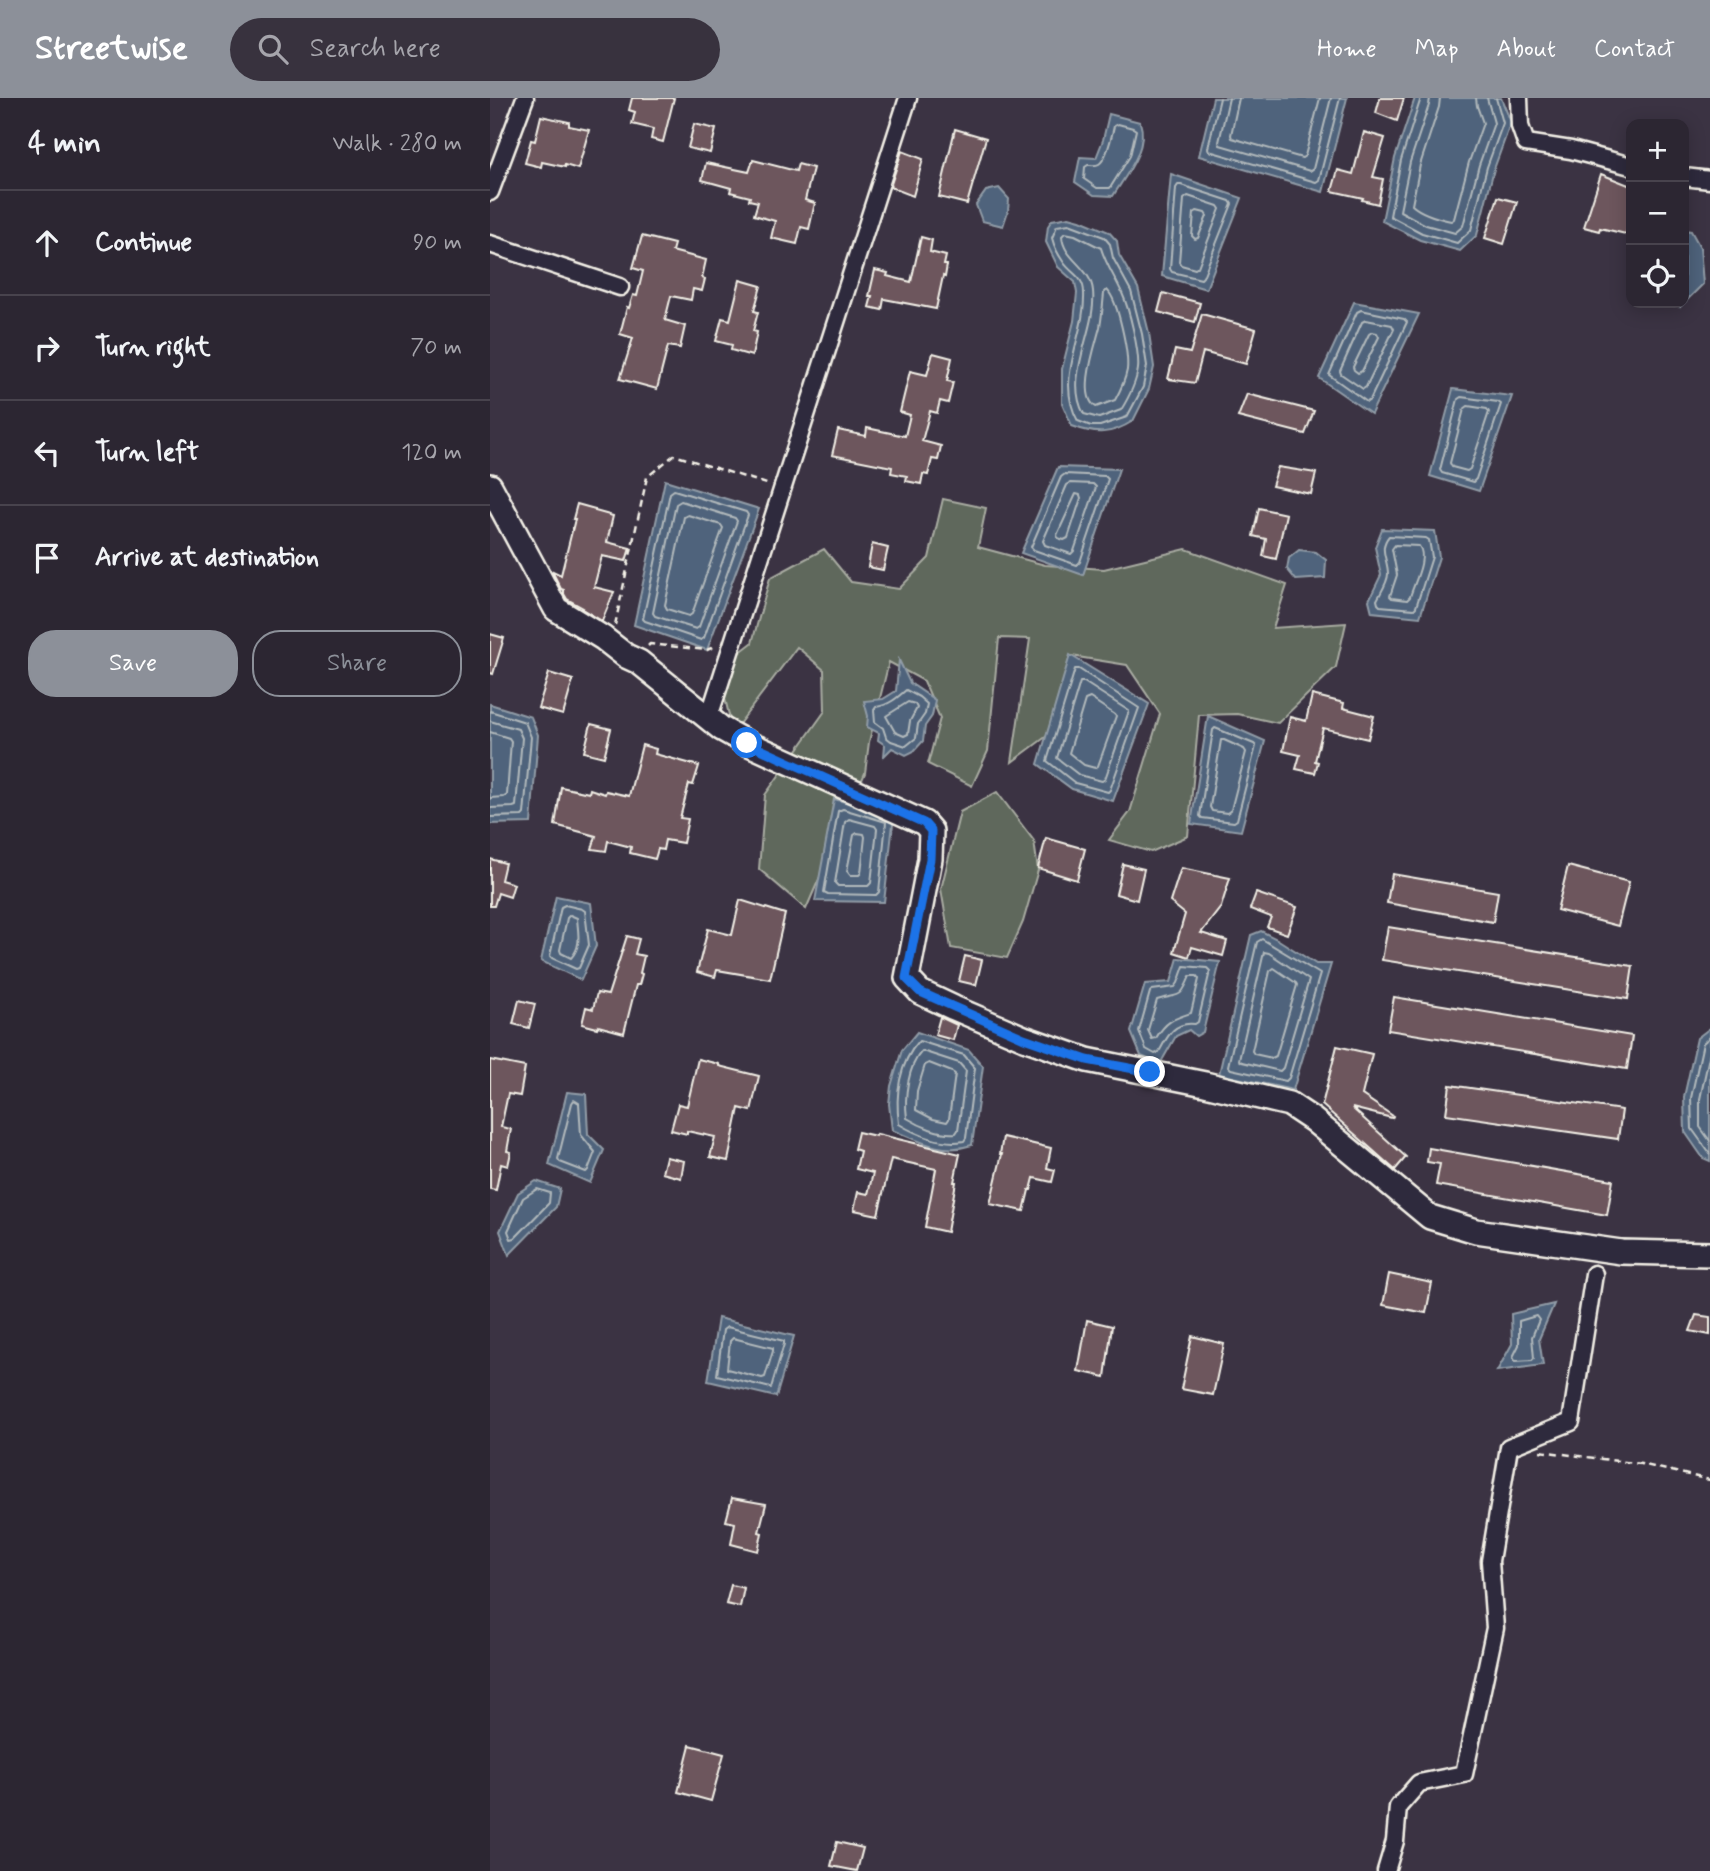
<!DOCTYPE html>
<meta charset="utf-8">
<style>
body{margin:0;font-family:Mynerve,sans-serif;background:#38323e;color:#f1f3f6}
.controls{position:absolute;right:21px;top:21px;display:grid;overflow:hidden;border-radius:14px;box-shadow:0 4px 18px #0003}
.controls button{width:63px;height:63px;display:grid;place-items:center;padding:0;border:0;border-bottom:2px solid #48434d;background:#2c2632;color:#f1f3f6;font:35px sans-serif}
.stop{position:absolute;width:21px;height:21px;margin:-16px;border:5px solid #1a73e8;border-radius:50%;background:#fff}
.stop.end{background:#1a73e8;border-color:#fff;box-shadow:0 2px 7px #0008}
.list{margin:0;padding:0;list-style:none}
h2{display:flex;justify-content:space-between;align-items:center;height:91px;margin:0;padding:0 28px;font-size:30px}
h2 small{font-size:23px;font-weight:400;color:#a6a5ac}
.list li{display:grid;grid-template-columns:46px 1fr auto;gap:21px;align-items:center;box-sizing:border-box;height:105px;padding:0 28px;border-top:2px solid #48434d}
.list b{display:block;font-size:26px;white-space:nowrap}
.list em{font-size:23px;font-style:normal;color:#a6a5ac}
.actions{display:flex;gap:14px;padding:21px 28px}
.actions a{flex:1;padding:16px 0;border:2px solid #8c9099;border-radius:28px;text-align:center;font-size:24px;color:#8c9099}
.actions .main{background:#8c9099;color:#fff}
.icon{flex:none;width:38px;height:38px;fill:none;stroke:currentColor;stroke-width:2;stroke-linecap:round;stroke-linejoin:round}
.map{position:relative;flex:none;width:1220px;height:1773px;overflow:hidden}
header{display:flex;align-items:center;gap:42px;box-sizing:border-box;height:98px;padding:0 35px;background:#8c9099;color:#fff}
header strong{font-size:33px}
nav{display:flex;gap:38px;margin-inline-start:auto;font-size:24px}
.search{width:490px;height:63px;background:#38323e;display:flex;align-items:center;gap:18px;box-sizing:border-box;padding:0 24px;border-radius:38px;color:#a6a5ac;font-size:26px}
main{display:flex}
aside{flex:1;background:#2c2632}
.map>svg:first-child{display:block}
</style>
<header>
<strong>Streetwise</strong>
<div class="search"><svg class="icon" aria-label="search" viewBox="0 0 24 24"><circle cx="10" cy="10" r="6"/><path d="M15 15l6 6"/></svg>Search here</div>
<nav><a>Home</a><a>Map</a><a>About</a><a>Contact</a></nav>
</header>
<main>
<aside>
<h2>4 min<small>Walk · 280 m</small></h2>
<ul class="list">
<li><svg class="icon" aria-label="ahead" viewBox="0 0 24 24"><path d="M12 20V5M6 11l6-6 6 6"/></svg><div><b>Continue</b></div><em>90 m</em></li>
<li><svg class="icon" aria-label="right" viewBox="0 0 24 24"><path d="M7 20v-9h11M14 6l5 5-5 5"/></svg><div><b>Turn right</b></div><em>70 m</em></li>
<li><svg class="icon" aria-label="left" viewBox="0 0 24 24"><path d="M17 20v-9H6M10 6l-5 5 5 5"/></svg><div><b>Turn left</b></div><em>120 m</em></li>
<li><svg class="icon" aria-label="arrive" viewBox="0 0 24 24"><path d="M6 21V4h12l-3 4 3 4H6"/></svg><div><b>Arrive at destination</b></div></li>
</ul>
<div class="actions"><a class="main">Save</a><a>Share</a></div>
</aside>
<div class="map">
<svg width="1220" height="1773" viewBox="0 0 1220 1773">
<rect width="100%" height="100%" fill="#3b3343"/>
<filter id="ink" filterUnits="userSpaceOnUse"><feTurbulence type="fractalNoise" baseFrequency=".0143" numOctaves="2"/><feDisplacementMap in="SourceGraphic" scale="14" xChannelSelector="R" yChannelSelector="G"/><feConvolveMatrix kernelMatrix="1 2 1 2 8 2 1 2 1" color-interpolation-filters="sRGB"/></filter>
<g filter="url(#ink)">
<g fill="#5e685c" stroke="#a9aca2" stroke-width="2">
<polygon points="453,401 496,410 488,449 555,467 614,471 696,451 797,487 783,530 856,525 846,569 788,625 747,616 709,617 698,738 661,754 619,742 640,714 670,616 637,567 581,558 557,638 522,664 540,541 509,540 498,653 482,688 438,666 450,620 434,583 399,564 379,644 375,675 316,811 269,771 275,697 335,613 334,572 307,549 243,634 228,571 262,545 280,480 334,451 361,484 409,491 439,460"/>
<polygon points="507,694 544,743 548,772 533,824 517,860 461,850 451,791 470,714"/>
</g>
<g fill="#4f647b" stroke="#919ca7" stroke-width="2">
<polygon points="723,0 857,0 833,94 709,58"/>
<polygon points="925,0 1011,0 1021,24 1004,71 987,137 970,153 930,142 892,123 905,60"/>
<path d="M619,16L650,24C659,50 636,77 623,98L604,97L585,84L590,59L606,60L613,42Z"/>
<polygon points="681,76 752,100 716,191 672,178"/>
<polygon points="509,90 519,101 518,113 513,128 492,123 486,107 496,93"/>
<path d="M579,119L590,122L619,134L627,143L629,157L648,190L659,235L664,269L659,291L643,323C621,337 606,337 582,328L572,305V271L584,223L587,195L585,184L568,169L556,144L558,128L562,122Z"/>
<polygon points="1194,132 1201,133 1210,149 1213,186 1190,209 1181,205 1194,205"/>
<polygon points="864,204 929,216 881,316 829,280"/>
<polygon points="963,291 1022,298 989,393 940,378"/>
<polygon points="568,369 629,371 593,477 531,455"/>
<polygon points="175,382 269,411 217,552 144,527"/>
<polygon points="892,431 945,433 949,459 930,519 882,514 879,502 891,477 885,449"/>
<polygon points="809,452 826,454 836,462 835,480 806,482 797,471 799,460"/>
<polygon points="580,557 659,606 623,703 582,691 548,666"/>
<polygon points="409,562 420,585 445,602 442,618 435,628 433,643 424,653 416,657 402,650 394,658 395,647 388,642 389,635 377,629 378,618 374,603 393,601 406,593"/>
<polygon points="0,606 41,619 48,637 41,725 0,726"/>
<polygon points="718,618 775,643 751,733 701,726"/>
<polygon points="344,701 404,717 394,804 325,803"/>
<polygon points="66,798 101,805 106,848 91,882 51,863"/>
<polygon points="771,833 787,841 826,866 841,866 803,992 729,976 761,837"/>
<polygon points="688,860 730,864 713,934 706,938 699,932 686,938 670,966 651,958 641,934 655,886 681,884"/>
<polygon points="1220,930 1220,1063 1213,1060 1195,1034 1194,999 1207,940"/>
<path d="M427,934L479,952L493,968L482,1047C452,1057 429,1043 402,1032L399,1006L401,988L412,952Z"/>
<polygon points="77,994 96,996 98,1036 114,1052 100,1085 59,1067"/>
<polygon points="46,1083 70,1091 66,1109 19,1157 10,1133 28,1095"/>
<polygon points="1064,1206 1049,1241 1053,1267 1007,1273 1022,1246 1021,1216"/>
<polygon points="228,1220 304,1238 286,1299 218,1283"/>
</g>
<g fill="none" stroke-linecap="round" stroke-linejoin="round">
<g stroke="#b2b9bc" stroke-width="2">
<polyline points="730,0 718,50 719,53 826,84 829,82 850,0"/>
<polyline points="739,0 729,44 730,47 820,73 823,71 841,0"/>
<polyline points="749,0 741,37 742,40 812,60 815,58 830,0"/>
<polyline points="931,0 911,62 900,118 932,135 967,145 981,132 997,69 1013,25 1006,0"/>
<polyline points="940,0 939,7 920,64 910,113 936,127 965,135 973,128 989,67 1004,25 997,0"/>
<path d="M950,0L949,9L930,67L922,107C932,116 947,120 961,123L964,121L979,64L993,25L987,8L986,0"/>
<path d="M628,26L643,30L646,32L640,58L620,90H607L594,81L595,69L598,67C601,67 606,68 609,66C617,61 622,37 624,28Z"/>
<polygon points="691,87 740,103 742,106 713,179 711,181 682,174 680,171 686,90 688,87"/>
<polygon points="698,98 728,108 730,111 708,169 705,171 691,167 689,164 694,101"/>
<polygon points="707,113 715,115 717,118 708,140 705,141 702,138 704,115"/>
<path d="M579,126L614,139L620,146L623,160L641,193L652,236L657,268L653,289L637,319L610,328H601L588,323C564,280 596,239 594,195C594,179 582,176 574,165C569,158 564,148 562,140L567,128Z"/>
<path d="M575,135L585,137L611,150C616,167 625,179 632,195C639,210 650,255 648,271C646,286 639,299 631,312L609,320L594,316C573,278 607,233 603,193C601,169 573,161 572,138Z"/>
<path d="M617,192C628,202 639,256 637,272C635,283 630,293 625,302L606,309C587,298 606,246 610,229C612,218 613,206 614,195Z"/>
<polygon points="871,212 914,221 917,224 880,302 877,304 839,277 867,214"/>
<polygon points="876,222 902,227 904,231 876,289 873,291 851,276 850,273 872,224"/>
<polygon points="882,234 887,235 889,239 872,273 868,275 864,272 863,269 879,236"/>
<polygon points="971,299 1008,304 1011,306 986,381 983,384 952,375 950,372 968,301"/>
<polygon points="978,308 997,311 999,314 980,371 977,373 962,369 960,365 974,311"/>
<polygon points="575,376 615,378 618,381 590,464 587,467 544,452 541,449 571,379"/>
<polygon points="580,385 603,386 606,389 584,453 581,456 555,447 553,443 577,387"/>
<polygon points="184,392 256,414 258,417 214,540 211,542 155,523 153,521 180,395"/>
<polygon points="586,396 590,397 591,400 578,440 574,442 568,440 567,437"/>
<polygon points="191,403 245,420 247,423 209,529 206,531 165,518 163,515 186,406"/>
<polygon points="198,417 231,427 233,430 202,516 199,518 177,511 175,507 194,419"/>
<path d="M899,438L936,440L939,442L942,459L926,509L924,511L890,508L888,506L887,502C891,494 898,484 898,476C898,461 888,451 899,438Z"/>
<path d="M905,447L929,448C938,460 924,485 920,499L917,502L902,500L900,498L907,477L902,451Z"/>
<polygon points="585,571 589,571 649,610 620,692 618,694 585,685 557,663"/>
<polygon points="590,584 594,584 639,613 615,681 612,683 589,677 567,660"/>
<path d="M416,592L429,599L437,606L435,616L428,626L426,640L416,648L401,643L396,639L393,630L385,624L384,612L386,609C399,607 407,600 416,592Z"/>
<polygon points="600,600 624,616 626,618 608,668 605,670 594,667 579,655 595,602"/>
<polygon points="418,604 425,606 427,610 420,623 418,636 414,638 405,634 396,618"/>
<polyline points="0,613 35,624 41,639 34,716 32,718 0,719"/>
<polyline points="0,623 28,631 32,640 26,708 23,709 0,710"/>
<polygon points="725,630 764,646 766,648 747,722 744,724 712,720 710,718 723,632"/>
<polyline points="0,634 19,640 21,643 17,697 14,699 0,700"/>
<polygon points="731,642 734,642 754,651 756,654 741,712 737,715 722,713 720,709"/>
<polygon points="353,711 396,724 389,794 386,797 338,796 334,794 348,713"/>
<polygon points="359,721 385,728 387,731 381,785 378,788 348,788 345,785 355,724"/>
<polygon points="367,735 374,736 375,739 371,775 369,777 360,777 357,773 364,737"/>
<polygon points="75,807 92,811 95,813 99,847 89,870 86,871 62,860 60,858 71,809"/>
<path d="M80,817L87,820C88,835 92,848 81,860L71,855L70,852L77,820Z"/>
<polygon points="772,841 830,876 799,980 796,983 741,971 738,968 767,844"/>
<polygon points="774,854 779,855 819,882 793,970 790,973 752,964 749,962"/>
<path d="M694,868L717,870L720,873L708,924L705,926C684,923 677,939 669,954L665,956L656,951L649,933L660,894L662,892L685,889L688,885Z"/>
<polygon points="784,870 806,885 807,887 786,958 782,960 764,956 762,953 780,873"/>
<path d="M700,878H707L709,881L701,915C683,921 676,923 666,940L662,941L658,932L667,902C689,895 690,903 700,878Z"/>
<polyline points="1220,939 1213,945 1201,1000 1202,1031 1220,1056"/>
<path d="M429,943L474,957L485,970L476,1040L474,1043C452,1047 427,1037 409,1026C405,997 409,965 429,943Z"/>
<path d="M432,953L469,965L476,973L468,1032L466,1035C450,1037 430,1028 417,1020C414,999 418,968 432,953Z"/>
<polyline points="1220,954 1210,1001 1210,1029 1220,1043"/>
<polygon points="439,965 462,974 465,976 459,1021 457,1024 443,1021 426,1012 427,993 435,967"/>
<polygon points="84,1002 89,1005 91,1037 105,1054 98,1072 96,1074 70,1064 68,1061 82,1005"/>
<polygon points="47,1091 60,1095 59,1105 25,1140 21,1141 18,1133 33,1100"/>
<polygon points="1046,1218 1049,1222 1042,1239 1044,1260 1042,1262 1025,1263 1023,1259 1029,1247 1029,1223"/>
<polygon points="237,1229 294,1243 294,1246 281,1290 227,1277 233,1232"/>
<polygon points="243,1240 283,1250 283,1253 275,1279 272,1280 237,1271 240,1243"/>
</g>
</g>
<g fill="#6d565d" stroke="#f4f1e8" stroke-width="2">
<polygon points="142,0 184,0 173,44 161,41 163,31 142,26 145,14 139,12"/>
<polygon points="890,0 914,0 907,23 886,15"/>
<polygon points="51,18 79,24 79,28 99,32 88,71 75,67 75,69 52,64 51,69 35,65 41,42 45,43"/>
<polygon points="204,26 226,31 220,55 198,50"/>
<polygon points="465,31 496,40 477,106 449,99"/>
<polygon points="874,34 895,40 883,79 893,81 888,106 872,102 873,100 842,93 848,72 863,76"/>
<polygon points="412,53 433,61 423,98 400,89"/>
<polygon points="263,62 306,73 308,66 323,70 315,102 325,105 319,131 311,129 307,146 281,140 285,123 264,117 268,104 259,102 260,99 240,94 241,90 212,82 216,65 259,74"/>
<polygon points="1111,76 1141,88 1141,122 1140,121 1136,136 1110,130 1109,133 1094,129"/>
<polygon points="1008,99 1027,104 1014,146 995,140"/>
<polygon points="152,138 184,146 182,153 216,162 212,180 215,181 212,193 203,191 201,202 181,198 175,222 195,228 190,250 178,248 167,291 130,281 143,240 130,236 137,209 139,210 143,197 147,198 153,173 143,170"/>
<polygon points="431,139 442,142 440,154 456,158 454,167 457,167 455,179 453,178 446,211 394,201 392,212 379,209 382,198 379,198 385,172 398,175 397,178 421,184"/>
<polygon points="250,182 271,188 264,213 268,214 263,233 267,234 262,258 241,252 242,247 226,243 232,220 240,222"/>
<polygon points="673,195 710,205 705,224 668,214"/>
<polygon points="712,216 766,231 756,266 713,254 705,285 678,281 685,252 700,255"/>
<polygon points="443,255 462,260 457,283 463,284 458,305 450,303 447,315 440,313 432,343 451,348 448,362 442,361 438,377 433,376 431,386 416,383 417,378 401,375 402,369 342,357 348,332 376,338 377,330 415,338 420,317 410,314 420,273 437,277"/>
<polygon points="757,296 824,313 815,336 748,319"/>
<polygon points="788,369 826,375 821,396 782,388"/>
<polygon points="87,406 105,411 105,413 123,418 117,444 140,450 136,463 112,458 104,489 124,494 112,523 92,511 93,510 77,501 74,496 74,492 71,491 63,475 63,473 71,477 85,421 83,421"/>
<polygon points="769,410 796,416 786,461 773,458 776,441 763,438"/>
<polygon points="382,446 398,450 393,472 378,469"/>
<polygon points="0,536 14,540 3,576 0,575"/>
<polygon points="59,575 83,582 73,617 48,610"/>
<polygon points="822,597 854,605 853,610 884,618 878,641 833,630 825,663 828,664 825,675 806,671 810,657 793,653 800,619 816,623"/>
<polygon points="101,626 121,631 114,659 94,654"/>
<polygon points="152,647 166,651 165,656 209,668 203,687 199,686 190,720 198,721 193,745 175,742 173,752 168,751 165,761 140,755 141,749 118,743 116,753 102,751 106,738 65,727 71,689 99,695 100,691 115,696 116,693 139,698"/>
<polygon points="556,740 595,751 587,782 548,770"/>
<polygon points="0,761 15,765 11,782 24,786 20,799 8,795 4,808 0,808"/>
<polygon points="633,766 654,771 647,802 626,796"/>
<polygon points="1078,768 1139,784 1128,828 1067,812"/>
<polygon points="691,770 740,780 731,809 711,835 737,843 733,858 702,849 699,859 684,854 695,816 680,804"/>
<polygon points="902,776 1008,794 1003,824 897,805"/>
<polygon points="766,795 807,809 797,836 777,829 781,819 760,811"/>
<polygon points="250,802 295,816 280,881 227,872 225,879 207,874 218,831 242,837"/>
<polygon points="898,829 1143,868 1138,901 892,862"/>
<polygon points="137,838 149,841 145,856 154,858 150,875 152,876 149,887 146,887 134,935 108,928 107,930 92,926 96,909 103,911 107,895 118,897"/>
<polygon points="475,858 492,862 486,887 469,883"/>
<polygon points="904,899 1142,938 1137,971 898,932"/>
<polygon points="29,902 45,906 39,930 23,926"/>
<polygon points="450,919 467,927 463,942 445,937"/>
<polygon points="847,948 882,956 872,997 903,1018 902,1020 862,1010 916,1059 905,1072 832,1007"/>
<polygon points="208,961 229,966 229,968 269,978 261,1013 249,1010 238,1063 220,1059 225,1039 197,1033 197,1036 181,1032 188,1006 197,1008"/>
<polygon points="0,962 35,969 30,998 18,996 11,1029 21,1031 17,1053 21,1054 18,1068 11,1066 6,1092 0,1091"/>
<polygon points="960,987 1132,1012 1128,1041 956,1016"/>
<polygon points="368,1034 386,1038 387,1036 470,1056 464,1084 466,1084 457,1134 435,1129 446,1071 401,1061 388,1117 364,1112 368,1094 378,1096 383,1075 366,1071 370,1053 364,1051"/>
<polygon points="513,1039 561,1050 557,1070 565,1072 562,1084 544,1080 541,1092 539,1092 534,1113 500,1106 512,1056 510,1056"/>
<polygon points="939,1050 1123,1082 1117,1117 946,1087 950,1066 937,1064"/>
<polygon points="176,1059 194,1063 191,1080 172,1075"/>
<polygon points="899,1176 942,1185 936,1215 893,1207"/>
<polygon points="1206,1217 1220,1219 1220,1237 1200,1233"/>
<polygon points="597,1222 622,1228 615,1279 588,1273"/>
<polygon points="702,1238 734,1246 723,1297 691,1291"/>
<polygon points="242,1400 276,1406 269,1434 272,1435 268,1453 241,1446 245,1425 236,1423"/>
<polygon points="241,1487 254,1490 250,1509 236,1506"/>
<polygon points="200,1647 234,1656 221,1703 188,1694"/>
<polygon points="347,1744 373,1750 367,1773 341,1768"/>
</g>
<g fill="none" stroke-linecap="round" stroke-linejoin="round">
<g stroke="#f4f1e8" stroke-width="21">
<g id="street">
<polyline points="1029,0 1030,28 1036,45 1081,52 1141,68"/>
<polyline points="1194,79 1220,82"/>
<polyline points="0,94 35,0"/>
<polyline points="0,146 130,189"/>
<polyline points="219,619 418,0"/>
<polyline points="896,1773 905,1743 908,1709 929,1685 974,1676 1005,1530 1000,1463 1019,1349 1081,1324 1104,1176"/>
</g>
</g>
<g stroke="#f4f1e8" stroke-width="28">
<polyline id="secondary" points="0,388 66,511 113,540 136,558 149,564 232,631 257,645 434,725 441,733 440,761 417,880 430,894 464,910 534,940 597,962 715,986 799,1006 823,1022 940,1119 986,1133 1131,1154 1220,1156"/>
</g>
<g stroke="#f4f1e8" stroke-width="2.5" stroke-dasharray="7 5" stroke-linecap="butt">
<polyline points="125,527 157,379 184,357 280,387"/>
<polyline points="158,548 160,546 217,552 226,548"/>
<polyline points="1050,1353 1151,1366 1220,1382"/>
</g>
<use href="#street" stroke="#2f2a3d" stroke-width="16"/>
<use href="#secondary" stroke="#2f2a3d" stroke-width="23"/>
</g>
</g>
<g fill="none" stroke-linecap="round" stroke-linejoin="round" filter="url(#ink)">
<polyline stroke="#1a73e8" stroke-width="9" points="257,645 434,725 441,733 440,761 416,880 430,894 534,940 597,962 660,974"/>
</g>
</svg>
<div class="controls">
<button>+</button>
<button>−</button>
<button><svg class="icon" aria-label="locate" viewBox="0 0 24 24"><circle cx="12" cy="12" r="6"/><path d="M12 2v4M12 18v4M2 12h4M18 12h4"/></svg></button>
</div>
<div class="stop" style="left:257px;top:645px"></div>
<div class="stop end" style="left:660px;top:974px"></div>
</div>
</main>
